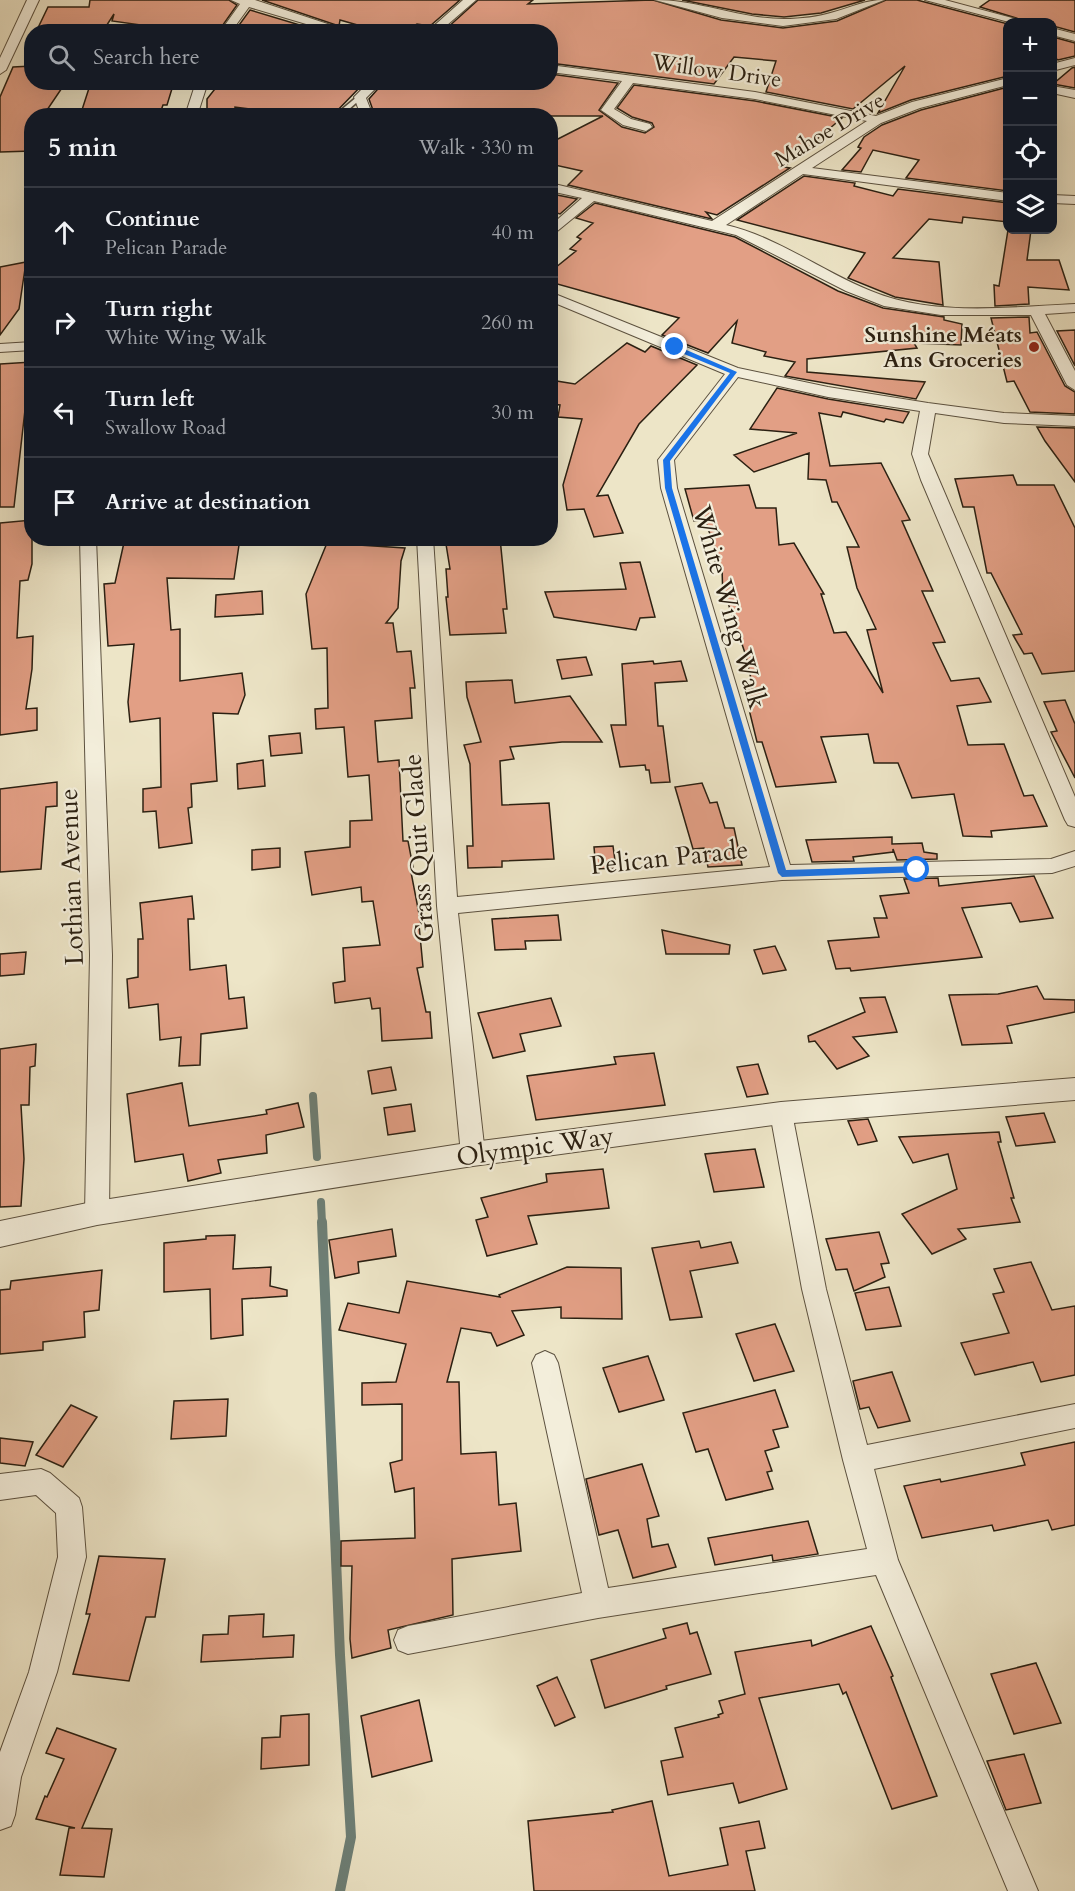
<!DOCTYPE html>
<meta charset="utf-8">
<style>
body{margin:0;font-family:Cardo,serif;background:#242831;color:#f1f3f6}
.controls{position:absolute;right:18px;top:18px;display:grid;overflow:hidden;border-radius:12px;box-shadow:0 6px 24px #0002}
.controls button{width:54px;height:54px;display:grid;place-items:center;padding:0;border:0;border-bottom:2px solid #363941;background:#171b24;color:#f1f3f6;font:30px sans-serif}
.stop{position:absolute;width:18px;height:18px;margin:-14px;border:4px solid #1a73e8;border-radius:50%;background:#fff}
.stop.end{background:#1a73e8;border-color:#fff;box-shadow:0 2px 6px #0008}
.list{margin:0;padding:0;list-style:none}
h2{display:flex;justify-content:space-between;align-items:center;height:78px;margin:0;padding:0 24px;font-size:26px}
h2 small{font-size:20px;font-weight:400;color:#9ea1a6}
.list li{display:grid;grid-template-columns:39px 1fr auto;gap:18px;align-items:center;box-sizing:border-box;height:90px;padding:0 24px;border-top:2px solid #363941}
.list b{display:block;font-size:22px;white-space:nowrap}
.list p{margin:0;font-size:20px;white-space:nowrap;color:#9ea1a6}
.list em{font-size:20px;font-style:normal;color:#9ea1a6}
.icon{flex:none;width:33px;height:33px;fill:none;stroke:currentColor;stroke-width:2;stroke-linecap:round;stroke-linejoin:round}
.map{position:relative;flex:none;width:1075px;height:1891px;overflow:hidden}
.search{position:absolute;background:#171b24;box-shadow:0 6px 24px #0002;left:24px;top:24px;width:534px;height:66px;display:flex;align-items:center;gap:15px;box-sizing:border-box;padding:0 21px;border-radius:24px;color:#9ea1a6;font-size:22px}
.panel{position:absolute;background:#171b24;box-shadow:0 6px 24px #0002;left:24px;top:108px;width:534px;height:438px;border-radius:24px}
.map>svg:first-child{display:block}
</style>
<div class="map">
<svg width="1075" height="1891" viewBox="0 0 1075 1891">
<rect width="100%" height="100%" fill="#ede5c7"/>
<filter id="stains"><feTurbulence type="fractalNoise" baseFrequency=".00333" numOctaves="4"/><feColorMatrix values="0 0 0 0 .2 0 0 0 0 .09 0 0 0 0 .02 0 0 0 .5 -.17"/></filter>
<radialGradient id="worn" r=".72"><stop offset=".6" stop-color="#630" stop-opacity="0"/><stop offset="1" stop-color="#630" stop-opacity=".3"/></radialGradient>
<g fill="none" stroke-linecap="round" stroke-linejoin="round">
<g stroke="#6d7f76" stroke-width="8">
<polyline points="313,1096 317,1157"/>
<polyline points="321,1202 322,1223"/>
</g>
<polyline stroke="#6d7f76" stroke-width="10" points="322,1222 340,1655 351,1837 340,1891"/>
</g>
<g fill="#e29f85" stroke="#2b2012" stroke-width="1.5">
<polygon points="90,0 229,0 237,5 218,32 200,32 159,25 155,27 112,21 114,14 103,31 65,28 64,32 36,32 48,7 89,7"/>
<polygon points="262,0 460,0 430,26 417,24 404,32 382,32 340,20 339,26"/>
<polygon points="478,0 533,0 528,4 653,0 721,20 783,28 837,21 886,0 917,0 1008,24 1008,76 911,100 878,113 905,66 853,109 766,92 776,61 734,57 714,84 550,63 550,32 446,29"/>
<polygon points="682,0 865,0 821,13 784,17 752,14"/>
<polygon points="990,0 1075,0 1075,32 1053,26 1053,22 1029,22 980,7"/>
<polygon points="250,10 323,32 234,32"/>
<polygon points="1053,37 1075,43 1075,56 1058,60 1053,57"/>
<polygon points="32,66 32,82 66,82 43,116 32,116 32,151 0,152 0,97 13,67"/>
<polygon points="1075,67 1075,88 1053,84 1072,68"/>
<polygon points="550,74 618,83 599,110 622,127 645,133 654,127 652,123 632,117 617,108 634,85 755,101 842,118 784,167 790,168 717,215 706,212 712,219 568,185 582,171 550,164 550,143 603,116 375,116 369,99 384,82 477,82 519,89 525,82 550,82"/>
<polygon points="91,82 174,82 167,105 163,105 159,116 80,116"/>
<polygon points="231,82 290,86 293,82 365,82 332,116 301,116 235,107 235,116 207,116 207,99 218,85 227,86"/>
<polygon points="1008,87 1008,191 906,178 919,160 873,150 861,172 842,170 861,148 858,147 864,137 882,125 921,110"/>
<polygon points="804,176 855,183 854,186 893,196 898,189 1008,203 1008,222 963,217 962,223 929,219 893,258 939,262 943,305 895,297 848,278 865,253 737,220"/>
<polygon points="557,195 577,199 560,214 550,211 550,201"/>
<polygon points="595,203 735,237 838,291 883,308 944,317 944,320 962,324 961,345 914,343 917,348 807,359 807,372 925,382 916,399 785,376 795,362 764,356 766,352 732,343 737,321 708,353 662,335 679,318 550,282 550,272 576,251 570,249 581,239 577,237 593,223 576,218"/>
<polygon points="1008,230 1031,230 1027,260 1059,260 1069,290 1028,287 1029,304 995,306 994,285 999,286"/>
<polygon points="26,262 19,309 0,335 0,267"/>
<polygon points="1029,317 1030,333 1037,332 1065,386 1075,392 1075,414 1030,412 1014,381 1007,382 991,318"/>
<polygon points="1075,330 1075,366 1057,331"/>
<polygon points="627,343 645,352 651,346 697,365 639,424 597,496 608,495 623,533 594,537 584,509 567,510 563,485 582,419 558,417 560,405 550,404 550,380 575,384"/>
<polygon points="32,362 29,410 25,410 14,507 0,507 0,364"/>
<polygon points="777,388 828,399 909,412 903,423 886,419 884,422 843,412 841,417 819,413 830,466 881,463 910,520 902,521 933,591 922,591 945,642 933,643 951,681 979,678 991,702 957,706 968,745 1004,744 1024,796 1033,795 1047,826 991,831 992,837 963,836 954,794 912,798 898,763 874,763 868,734 821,737 836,782 776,787 762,742 757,742 744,689 753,688 746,656 727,600 723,600 722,568 715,568 716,551 705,520 694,521 685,489 749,485 756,508 776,508 779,545 794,543 824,594 821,594 834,633 846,632 883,693 867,630 876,629 857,588 847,547 859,547 837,502 832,502 826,480 808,479 809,453 754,472 734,455 797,433 750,429"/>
<polygon points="1037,427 1075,428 1075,482 1045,441"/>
<polygon points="1013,475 1017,485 1054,485 1075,528 1075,671 1042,674 1032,653 1024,654 1013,635 1022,634 991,573 987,573 974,507 963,507 955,479"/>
<polygon points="32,520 32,564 28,580 20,581 17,638 33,636 32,669 26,709 37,708 37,730 0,735 0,523"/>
<polygon points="125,538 240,538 234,579 167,578 171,630 180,629 180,681 242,673 245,695 238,714 213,713 217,781 191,784 192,807 188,808 192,843 159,848 156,811 143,812 143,789 161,787 160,718 130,722 128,702 134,644 108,646 104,584 115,583"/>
<polygon points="445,538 500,538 507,609 503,609 506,633 450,635 446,597 448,597 446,569 450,569"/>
<polygon points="327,543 405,548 401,561 398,608 386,623 393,623 397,652 411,651 415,688 410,688 412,718 375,721 378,762 399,760 403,841 408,841 413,867 410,867 421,924 419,925 423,967 417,968 426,1012 430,1012 432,1038 382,1041 380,1008 372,1009 370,998 335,1003 333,983 345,981 343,948 380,945 373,901 362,902 361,887 312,895 305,852 350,847 350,821 372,820 369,775 348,777 344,727 316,729 315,709 328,708 327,648 312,649 306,594"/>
<polygon points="640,562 655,617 640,618 636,630 554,617 545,592 626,589 620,563"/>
<polygon points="262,591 263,614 215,617 216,595"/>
<polygon points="586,657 592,675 562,679 557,660"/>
<polygon points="653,661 654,664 681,661 687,681 655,683 658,726 663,726 670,782 651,783 649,770 646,770 645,765 620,767 611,725 626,725 622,664"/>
<polygon points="512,680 515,703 570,696 602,742 562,742 510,747 514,759 500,761 502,805 549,803 554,859 502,861 502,867 468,868 467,846 473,846 470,764 464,745 481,742 467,697 466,682"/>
<polygon points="1065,700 1075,724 1075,778 1051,732 1057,731 1044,702"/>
<polygon points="300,733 302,753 271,756 269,736"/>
<polygon points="263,760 265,786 238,789 237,764"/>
<polygon points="57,782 57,806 46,807 41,869 0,872 0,789"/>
<polygon points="702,783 710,803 717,802 725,828 734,828 742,865 708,867 704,848 693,849 675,787"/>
<polygon points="892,837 892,844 922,843 924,852 937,854 937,859 897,860 893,849 893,852 853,857 854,861 812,862 806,840"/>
<polygon points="613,846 616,868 596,869 594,847"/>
<polygon points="280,848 280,867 252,870 252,850"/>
<polygon points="1034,876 1053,918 1020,922 1011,903 962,908 982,957 851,971 850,968 836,969 828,941 879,937 874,918 887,918 880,896 909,893 904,879 938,878 939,886"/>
<polygon points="192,896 194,919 188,919 190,970 226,965 229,999 244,997 247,1028 201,1034 200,1065 179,1066 181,1037 160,1040 158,1004 129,1008 127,979 138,977 138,939 143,939 140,903"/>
<polygon points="558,915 561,940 525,941 526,949 495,950 492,919"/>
<polygon points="662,930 730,945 729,954 666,954"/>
<polygon points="775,946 786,970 763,974 754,950"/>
<polygon points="26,952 24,974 0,976 0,954"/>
<polygon points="1037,986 1044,999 1075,1000 1075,1012 1007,1026 1012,1043 962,1045 949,995 998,994"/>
<polygon points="885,997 897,1032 853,1037 869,1056 837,1069 815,1041 809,1042 808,1036 865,1012 860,998"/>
<polygon points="551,998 561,1026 520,1034 525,1051 493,1058 478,1013"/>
<polygon points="36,1044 35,1066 30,1067 29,1105 21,1105 24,1159 21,1206 0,1207 0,1049"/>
<polygon points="654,1053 665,1105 536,1120 527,1076 616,1064 614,1057"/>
<polygon points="758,1064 768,1094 747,1097 737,1067"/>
<polygon points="391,1067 396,1090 372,1094 368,1071"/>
<polygon points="182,1083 189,1126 267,1114 266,1110 298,1103 304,1127 266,1135 267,1153 218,1160 221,1173 188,1181 183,1154 135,1162 127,1094"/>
<polygon points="411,1104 415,1131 388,1135 384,1108"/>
<polygon points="1044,1113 1055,1142 1016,1146 1006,1117"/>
<polygon points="868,1119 877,1141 858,1145 848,1121"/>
<polygon points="999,1132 1001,1142 998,1142 1014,1198 1011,1198 1020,1222 958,1229 966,1239 932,1254 902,1214 957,1189 948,1154 913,1163 899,1137"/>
<polygon points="755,1149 764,1187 714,1192 705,1154"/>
<polygon points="603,1169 609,1208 528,1216 537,1244 487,1256 476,1220 488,1217 481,1198 547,1182 546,1174"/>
<polygon points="392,1229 396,1256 358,1262 359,1273 335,1278 329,1240"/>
<polygon points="879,1232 889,1263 881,1264 885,1277 854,1291 847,1269 836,1270 826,1239"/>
<polygon points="235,1235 233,1269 271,1267 270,1286 287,1290 287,1296 242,1299 243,1335 211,1339 210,1289 164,1292 164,1243 206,1239 206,1236"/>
<polygon points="699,1241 701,1248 731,1242 738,1263 690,1271 702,1317 670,1320 652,1248"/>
<polygon points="1031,1262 1052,1310 1075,1306 1075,1375 1041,1382 1033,1362 975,1375 961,1343 1009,1333 993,1294 1004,1292 994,1269"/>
<polygon points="567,1267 621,1268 622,1319 561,1318 561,1307 512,1311 524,1335 497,1346 491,1333 461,1328 447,1382 459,1382 461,1454 496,1452 499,1505 516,1503 521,1551 452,1559 453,1615 388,1630 391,1648 352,1658 350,1639 352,1566 341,1566 341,1541 415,1538 414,1488 395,1492 390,1463 402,1460 402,1404 362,1405 362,1383 396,1382 406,1344 339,1330 348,1303 399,1313 407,1281 500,1297 499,1295"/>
<polygon points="102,1270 99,1310 84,1312 85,1337 43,1342 43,1350 0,1354 0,1290 10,1289 11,1281"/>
<polygon points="889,1287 901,1326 866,1330 855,1293"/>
<polygon points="775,1324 794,1371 754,1381 736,1334"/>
<polygon points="648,1356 664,1400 619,1412 603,1368"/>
<polygon points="892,1372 910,1421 878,1428 869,1407 860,1409 853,1381"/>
<polygon points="775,1390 788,1427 773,1430 779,1447 765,1451 772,1471 767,1472 773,1489 726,1500 708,1449 696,1452 683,1413"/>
<polygon points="228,1399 226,1436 171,1439 174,1401"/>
<polygon points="71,1405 97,1417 63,1467 36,1455"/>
<polygon points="0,1438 33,1442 25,1466 0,1463"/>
<polygon points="1075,1442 1075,1525 1052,1530 1048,1520 994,1531 992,1525 922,1538 904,1486 940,1479 941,1482 1025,1465 1021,1453"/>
<polygon points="642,1464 659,1516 647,1519 652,1547 668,1544 676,1567 633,1578 618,1530 599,1535 586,1479"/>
<polygon points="808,1521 818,1554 773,1561 772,1555 715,1565 708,1538"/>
<polygon points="99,1556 165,1559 155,1617 146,1617 129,1681 73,1674 90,1614 86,1614"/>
<polygon points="264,1614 263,1637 294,1635 293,1657 201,1662 203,1635 228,1634 229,1616"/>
<polygon points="687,1623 690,1634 697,1632 711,1674 666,1686 667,1689 605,1708 591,1660 666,1638 663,1629"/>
<polygon points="871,1626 893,1676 891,1677 937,1796 892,1809 846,1692 843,1694 839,1684 759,1698 787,1789 739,1803 733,1783 668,1795 661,1761 683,1757 675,1728 719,1717 718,1715 723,1713 719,1701 745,1694 735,1652 811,1640 812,1646"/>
<polygon points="1036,1663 1061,1723 1014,1734 991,1674"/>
<polygon points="557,1677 575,1717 555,1726 537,1686"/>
<polygon points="419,1700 432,1761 372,1777 361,1716"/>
<polygon points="309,1714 309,1765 261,1769 262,1738 280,1737 281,1716"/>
<polygon points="57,1728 116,1749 82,1828 112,1829 104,1877 60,1875 69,1828 75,1828 36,1819 45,1796 47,1797 64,1759 46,1753"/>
<polygon points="1024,1754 1041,1803 1006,1810 987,1761"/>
<polygon points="652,1801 669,1876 728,1865 720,1828 759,1821 765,1848 746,1851 755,1891 534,1891 528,1821 613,1812 612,1810"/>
</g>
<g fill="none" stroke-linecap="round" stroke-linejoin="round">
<g stroke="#5c513f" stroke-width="3">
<polygon id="service" points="358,96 363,97 341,116 334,116"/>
</g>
<g stroke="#5c513f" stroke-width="2">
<g id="minor">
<polygon points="27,0 39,0 6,70 0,74 0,58"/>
<polygon points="231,0 255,0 352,32 333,32 249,7 231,32 220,32 240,4"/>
<polygon points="463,0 476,0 439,32 427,32"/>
<path d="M655,0C699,0 740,19 784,19C801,19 818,17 834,12C852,7 865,0 884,0L836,19L783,26L722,18Z"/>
<polygon points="925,0 945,0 1027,22 1009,22"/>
<polygon points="1052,28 1075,34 1075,41 1052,35"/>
<polygon points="1075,58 1075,65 1052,71 1052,64"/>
<path d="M550,65L755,92L876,116L912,102L1008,78V85L920,108L881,123L812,168L1008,193V201L803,174L726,225C778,237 821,271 871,291C933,317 1009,307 1075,304V312L1045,314L1075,371V390L1067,385L1031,315H941L884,306L846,291L736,235L594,201L550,237V226L582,198L550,191V183L712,221L867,121L755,99L633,83L614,109L631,119L650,124L652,127L646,131L623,125L601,110L622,81L550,72Z"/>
<polygon points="196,82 208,82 197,116 185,116"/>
<polygon points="369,82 382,82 366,98 373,116 361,116 354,97"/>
<polygon points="1052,86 1075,90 1075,98 1052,93"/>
<polygon points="1052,195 1075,196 1075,204 1052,203"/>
<polygon points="550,292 738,368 828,387 928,403 1004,413 1075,416 1075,426 1004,423 935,413 928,454 1075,797 1075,827 1068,825 1065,820 921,480 912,454 920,411 828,397 738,377 674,460 677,488 790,865 1051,859 1075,851 1075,866 1052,873 782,880 458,913 485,1154 481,1161 473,1164 465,1161 461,1154 437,906 417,538 433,538 457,897 770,867 661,488 658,460 725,374 550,301"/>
<polygon points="32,342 32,350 0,352 0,344"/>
<polygon points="80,538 96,538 112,955 109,1213 105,1220 97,1223 89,1220 85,1213 90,955"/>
<polygon points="781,1104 789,1106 792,1113 826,1289 867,1445 1075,1404 1075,1428 874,1469 898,1560 1038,1891 1008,1891 876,1575 598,1618 408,1654 398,1650 394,1640 398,1630 408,1626 582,1593 532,1363 536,1355 545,1351 554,1355 558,1363 608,1588 867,1549 843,1460 802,1289 770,1113 773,1106"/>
<polygon points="41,1469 50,1473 79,1498 82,1507 86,1557 57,1672 21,1777 15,1815 11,1826 0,1830 0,1752 29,1672 58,1557 56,1513 36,1495 0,1500 0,1474"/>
</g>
</g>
<g stroke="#5c513f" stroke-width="2">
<polygon id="tertiary" points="1075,1078 1075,1100 781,1124 473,1166 97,1225 0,1247 0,1221 97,1201 473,1142 781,1102"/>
</g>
<use href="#service" fill="#f3eedb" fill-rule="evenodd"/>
<use href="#minor" fill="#f3eedb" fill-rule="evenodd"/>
<use href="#tertiary" fill="#f3eedb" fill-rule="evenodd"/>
</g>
<polygon fill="#1a73e8" points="675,345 737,372 670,461 672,488 786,870 917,866 922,870 920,872 782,877 778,873 665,488 663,460 730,373 672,349"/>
<circle fill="#8f2418" stroke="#f3eedb" stroke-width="2" cx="1034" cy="347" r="6"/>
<g text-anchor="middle" stroke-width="4.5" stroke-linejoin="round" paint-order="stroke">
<g font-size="22" fill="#2b2012" stroke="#f3eedb">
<text transform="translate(717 70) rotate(8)" y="8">Willow Drive</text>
<text transform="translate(829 129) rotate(-31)" y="8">Mahoe Drive</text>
</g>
<g font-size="22" font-weight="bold" fill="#2b2012" stroke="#f3eedb" text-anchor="end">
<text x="1022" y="342">Sunshine Méats<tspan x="1022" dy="25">Ans Groceries</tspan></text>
</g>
<g font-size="26" fill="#2b2012" stroke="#f3eedb">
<text transform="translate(730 607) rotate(74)" y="9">White Wing Walk</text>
<text transform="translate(418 848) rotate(-94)" y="9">Grass Quit Glade</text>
<text transform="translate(669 857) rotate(-6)" y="9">Pelican Parade</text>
<text transform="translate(71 877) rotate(-92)" y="9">Lothian Avenue</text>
<text transform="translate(535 1146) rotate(-8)" y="9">Olympic Way</text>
</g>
</g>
<rect width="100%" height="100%" filter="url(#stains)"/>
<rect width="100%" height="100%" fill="url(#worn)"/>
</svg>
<div class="controls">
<button>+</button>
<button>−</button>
<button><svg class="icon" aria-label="locate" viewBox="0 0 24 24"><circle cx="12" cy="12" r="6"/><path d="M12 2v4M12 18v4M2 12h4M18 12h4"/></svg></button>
<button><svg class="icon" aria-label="layers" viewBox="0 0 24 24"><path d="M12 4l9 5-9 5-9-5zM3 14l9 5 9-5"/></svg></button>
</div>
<div class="stop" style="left:917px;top:870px"></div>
<div class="stop end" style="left:675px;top:347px"></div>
<div class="search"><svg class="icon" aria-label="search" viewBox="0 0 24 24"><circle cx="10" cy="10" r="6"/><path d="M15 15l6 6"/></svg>Search here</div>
<section class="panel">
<h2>5 min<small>Walk · 330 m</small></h2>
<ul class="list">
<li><svg class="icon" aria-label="ahead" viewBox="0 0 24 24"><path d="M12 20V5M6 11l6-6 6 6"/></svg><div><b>Continue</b><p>Pelican Parade</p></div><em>40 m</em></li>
<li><svg class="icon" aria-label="right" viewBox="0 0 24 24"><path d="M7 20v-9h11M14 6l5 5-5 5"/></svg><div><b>Turn right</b><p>White Wing Walk</p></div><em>260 m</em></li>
<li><svg class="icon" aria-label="left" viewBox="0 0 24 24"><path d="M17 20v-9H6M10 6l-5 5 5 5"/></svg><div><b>Turn left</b><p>Swallow Road</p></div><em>30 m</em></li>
<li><svg class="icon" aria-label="arrive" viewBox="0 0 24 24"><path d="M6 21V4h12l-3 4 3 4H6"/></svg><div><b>Arrive at destination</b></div></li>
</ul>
</section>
</div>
